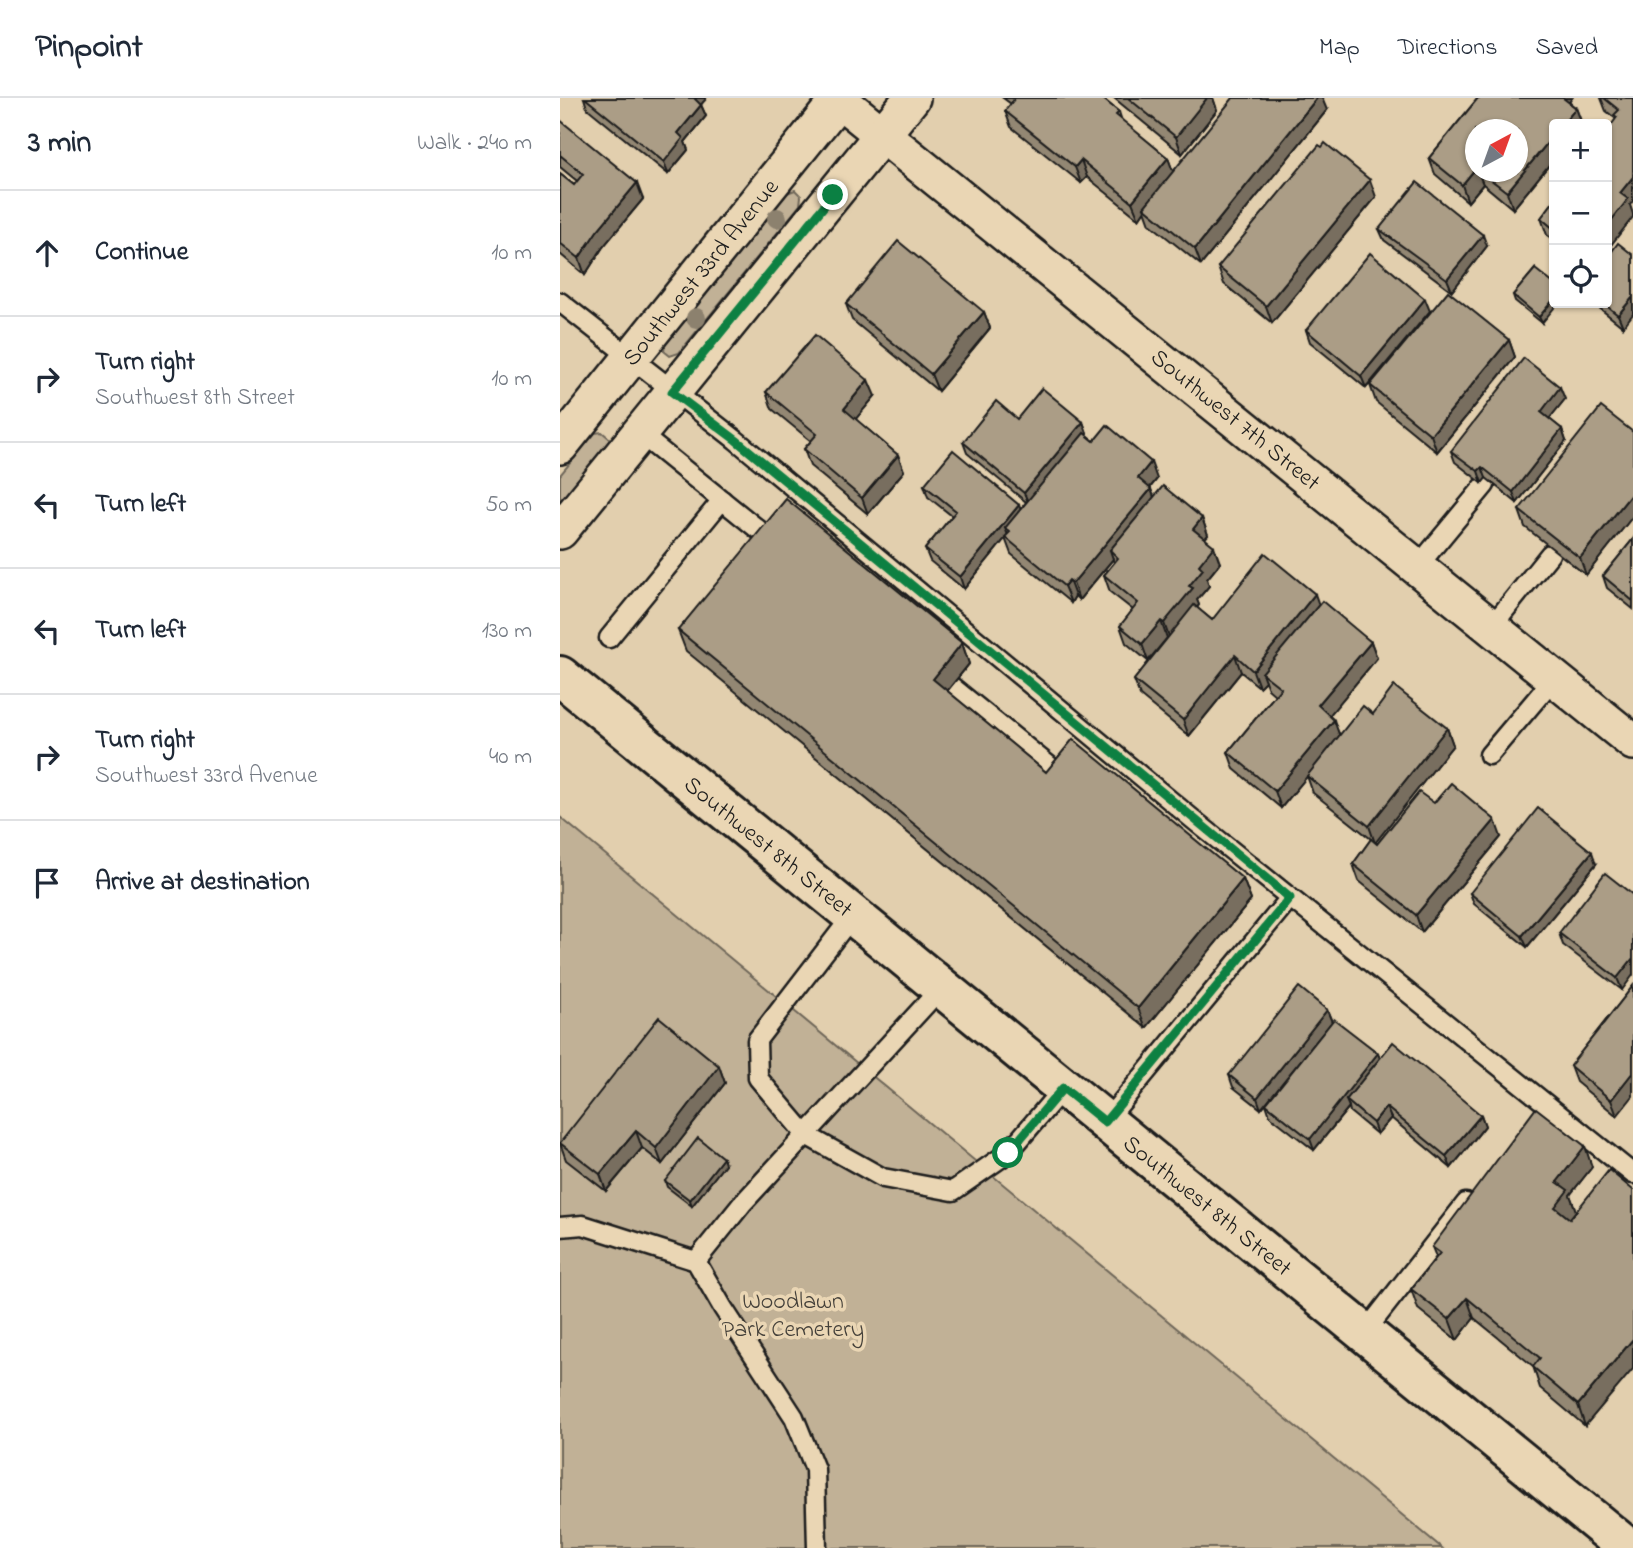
<!DOCTYPE html>
<meta charset="utf-8">
<style>
body{margin:0;font-family:"Indie Flower",sans-serif;background:#f2f2f3;color:#1f2937}
.controls{position:absolute;right:21px;top:21px;display:grid;overflow:hidden;border-radius:7px;box-shadow:0 2px 5px #0004}
.controls button{width:63px;height:63px;display:grid;place-items:center;padding:0;border:0;border-bottom:2px solid #e0e1e3;background:#fff;color:#1f2937;font:35px sans-serif}
.compass{position:absolute;left:905px;top:21px;width:63px;height:63px;border-radius:50%;background:#fff;box-shadow:0 2px 5px #0004;rotate:41deg}
.stop{position:absolute;width:21px;height:21px;margin:-16px;border:5px solid #0b8043;border-radius:50%;background:#fff}
.stop.end{background:#0b8043;border-color:#fff;box-shadow:0 2px 7px #0008}
.list{margin:0;padding:0;list-style:none}
h2{display:flex;justify-content:space-between;align-items:center;height:91px;margin:0;padding:0 28px;font-size:30px}
h2 small{font-size:23px;font-weight:400;color:#747a83}
.list li{display:grid;grid-template-columns:46px 1fr auto;gap:21px;align-items:center;box-sizing:border-box;height:126px;padding:0 28px;border-top:2px solid #e0e1e3}
.list b{display:block;font-size:26px;white-space:nowrap}
.list p{margin:0;font-size:23px;white-space:nowrap;color:#747a83}
.list em{font-size:23px;font-style:normal;color:#747a83}
.icon{flex:none;width:38px;height:38px;fill:none;stroke:currentColor;stroke-width:2;stroke-linecap:round;stroke-linejoin:round}
.map{position:relative;flex:none;width:1073px;height:1450px;overflow:hidden}
header{display:flex;align-items:center;gap:42px;box-sizing:border-box;height:98px;padding:0 35px;background:#fff;border-bottom:2px solid #e0e1e3}
header strong{font-size:33px}
nav{display:flex;gap:38px;margin-inline-start:auto;font-size:24px}
main{display:flex}
aside{flex:1;background:#fff}
.map>svg:first-child{display:block}
</style>
<header>
<strong>Pinpoint</strong>
<nav><a>Map</a><a>Directions</a><a>Saved</a></nav>
</header>
<main>
<aside>
<h2>3 min<small>Walk · 240 m</small></h2>
<ul class="list">
<li><svg class="icon" aria-label="ahead" viewBox="0 0 24 24"><path d="M12 20V5M6 11l6-6 6 6"/></svg><div><b>Continue</b></div><em>10 m</em></li>
<li><svg class="icon" aria-label="right" viewBox="0 0 24 24"><path d="M7 20v-9h11M14 6l5 5-5 5"/></svg><div><b>Turn right</b><p>Southwest 8th Street</p></div><em>10 m</em></li>
<li><svg class="icon" aria-label="left" viewBox="0 0 24 24"><path d="M17 20v-9H6M10 6l-5 5 5 5"/></svg><div><b>Turn left</b></div><em>50 m</em></li>
<li><svg class="icon" aria-label="left" viewBox="0 0 24 24"><path d="M17 20v-9H6M10 6l-5 5 5 5"/></svg><div><b>Turn left</b></div><em>130 m</em></li>
<li><svg class="icon" aria-label="right" viewBox="0 0 24 24"><path d="M7 20v-9h11M14 6l5 5-5 5"/></svg><div><b>Turn right</b><p>Southwest 33rd Avenue</p></div><em>40 m</em></li>
<li><svg class="icon" aria-label="arrive" viewBox="0 0 24 24"><path d="M6 21V4h12l-3 4 3 4H6"/></svg><div><b>Arrive at destination</b></div></li>
</ul>
</aside>
<div class="map">
<svg width="1073" height="1450" viewBox="0 0 1073 1450">
<rect width="100%" height="100%" fill="#e2cfae"/>
<filter id="ink" filterUnits="userSpaceOnUse"><feTurbulence type="fractalNoise" baseFrequency=".0143" numOctaves="2"/><feDisplacementMap in="SourceGraphic" scale="14" xChannelSelector="R" yChannelSelector="G"/><feConvolveMatrix kernelMatrix="1 2 1 2 8 2 1 2 1" color-interpolation-filters="sRGB"/></filter>
<g filter="url(#ink)">
<g fill="#c1b196" stroke="#6e6659" stroke-width="2">
<polygon points="235,92 241,98 240,107 119,255 110,258 104,253 105,245 227,95"/>
<polygon points="42,334 49,340 49,347 0,407 0,377 35,335"/>
<polygon points="0,719 882,1450 0,1450"/>
</g>
<g fill="none" stroke-linecap="round" stroke-linejoin="round">
<g stroke="#1c1c1c" stroke-width="23">
<g id="lane">
<polyline points="0,204 176,342 635,723 1073,1076"/>
<polyline points="79,335 215,445"/>
<polyline points="858,468 925,387"/>
<polyline points="932,528 990,456"/>
<polyline points="49,540 162,402"/>
<polyline points="391,588 508,683"/>
<polyline points="929,657 995,579"/>
<polyline points="293,817 197,942 198,980 246,1037 323,1080 393,1093 448,1055 503,990"/>
<polyline points="545,1024 730,800"/>
<polyline points="0,1129 23,1127 136,1163 163,1210 234,1319 255,1371 257,1450"/>
<polyline points="136,1163 182,1106 381,890"/>
<polyline points="805,1234 906,1105"/>
</g>
</g>
<g stroke="#1c1c1c" stroke-width="40">
<g id="street">
<polyline points="277,0 1073,644"/>
<polyline points="0,348 280,0"/>
<polyline points="0,433 352,0"/>
</g>
</g>
<g stroke="#1c1c1c" stroke-width="44">
<polyline id="primary" points="0,578 1068,1450"/>
</g>
<use href="#lane" stroke="#ead6b4" stroke-width="18"/>
<use href="#street" stroke="#ead6b4" stroke-width="35"/>
<use href="#primary" stroke="#ead6b4" stroke-width="38"/>
</g>
<g fill="#8c816e">
<circle cx="217" cy="120" r="10"/>
<circle cx="136" cy="220" r="10"/>
</g>
<g fill="#938773" stroke="#1c1c1c" stroke-width="2" fill-rule="evenodd">
<polygon points="24,0 145,0 141,7 146,18 125,44 128,52 108,76 27,10"/>
<polygon points="443,0 542,0 559,14 562,23 608,60 613,74 767,12 641,167 590,126 585,112 579,121 527,79 521,85 451,29 445,13 451,6"/>
<polygon points="554,0 653,0 657,12 622,56"/>
<path d="M918,0H1012L1009,4L1016,10L1022,26H994V61L953,111L923,86L908,104L875,76L869,60ZM915,32H957V74H915Z"/>
<polygon points="1041,0 1073,0 1070,107 1056,21 1046,13"/>
<polygon points="0,22 83,101 43,149 25,177 0,156 0,76 14,87 17,83 0,69"/>
<polygon points="816,99 712,225 664,186 658,169"/>
<polygon points="994,103 994,142 987,137 981,120"/>
<polygon points="819,131 927,148 892,193 824,142"/>
<polygon points="1073,157 1063,229 1033,205 1047,205"/>
<polygon points="975,171 982,225 955,203 953,197"/>
<polygon points="286,206 424,214 430,230 378,293 292,222"/>
<polygon points="870,213 806,290 750,244 746,232"/>
<polygon points="949,242 955,259 877,354 816,304 810,287"/>
<polygon points="206,294 315,298 295,321 338,357 344,373 308,416 250,368 244,351 251,343 212,311"/>
<polygon points="1005,301 989,321 1002,331 1006,343 957,405 926,380 922,385 895,364 891,353"/>
<polygon points="523,324 527,335 526,337 534,343 597,381 590,390 594,398 642,420 648,437 645,440 660,465 647,481 649,488 637,502 639,507 637,510 652,522 759,506 811,544 817,560 769,617 780,637 813,616 887,630 893,647 815,744 817,746 874,705 941,739 862,834 799,783 793,766 811,741 753,695 747,678 721,710 674,671 668,654 715,597 708,591 705,583 699,589 681,574 629,638 580,598 574,582 607,541 588,563 566,545 560,528 573,512 550,494 544,477 554,465 553,461 519,502 515,498 511,505 451,456 445,440 404,491 370,463 365,451 392,418 368,399 364,387 461,411 466,404 407,355 403,344"/>
<polygon points="1073,334 1073,418 1026,477 965,429 959,412"/>
<polygon points="1073,441 1073,511 1047,490 1043,478"/>
<polygon points="118,532 402,545 409,566 387,593 486,674 683,781 691,802 586,930 126,553"/>
<polygon points="1036,766 967,849 914,806 910,795"/>
<polygon points="1073,797 1062,892 1003,847 999,835"/>
<polygon points="1073,888 1057,1018 1016,984 1010,968"/>
<polygon points="767,912 772,924 818,955 820,960 921,1017 925,1028 891,1070 831,1020 817,1036 790,1014 789,1009 754,1052 710,1018 706,1006 771,925 701,1011 673,989 669,977"/>
<polygon points="159,968 165,985 102,1066 82,1050 46,1093 6,1062 0,1045"/>
<polygon points="165,1066 132,1108 107,1089 105,1083"/>
<polygon points="1032,1069 1010,1097 1016,1113 1009,1121 1025,1328 980,1290 973,1268 914,1220 897,1242 858,1211 851,1191 876,1159 872,1149"/>
</g>
<g fill="#786e5e" stroke="#1c1c1c" stroke-width="2">
<polygon points="133,0 145,0 146,1 137,11"/>
<polygon points="647,0 653,0 657,12 622,56 616,39"/>
<polygon points="757,0 762,0 767,12 641,167 635,151"/>
<polygon points="998,0 1012,0 1003,12"/>
<polygon points="141,7 146,18 125,44 128,52 108,76 104,64 118,35"/>
<polygon points="1016,10 1022,26 1003,26"/>
<polygon points="994,37 994,61 953,111 947,94"/>
<polygon points="608,60 614,76 584,109 585,112 579,121 572,104"/>
<polygon points="521,62 527,79 521,85 515,69"/>
<polygon points="915,71 915,74 918,74 923,86 908,104 902,87"/>
<polygon points="1073,79 1073,103 1070,107 1073,116 1073,119 1047,152 1047,128 1060,95"/>
<polygon points="810,82 816,99 712,225 706,208"/>
<polygon points="77,85 83,101 43,149 25,177 19,160 37,133"/>
<polygon points="923,137 927,148 892,193 887,181"/>
<polygon points="1073,199 1073,216 1063,229 1058,217"/>
<polygon points="865,201 870,213 806,290 801,278"/>
<polygon points="994,201 994,205 998,205 982,225 979,219"/>
<polygon points="424,214 430,230 378,293 371,276"/>
<polygon points="949,242 955,259 877,354 871,337"/>
<polygon points="308,282 315,298 290,328 284,311"/>
<polygon points="1000,289 1005,301 985,326 981,314"/>
<polygon points="523,324 527,335 469,406 464,395"/>
<polygon points="1002,331 1006,343 957,405 953,394"/>
<polygon points="338,357 344,373 308,416 302,400"/>
<polygon points="591,364 597,381 584,397 578,380"/>
<polygon points="922,369 926,380 922,385 918,373"/>
<polygon points="591,391 597,408 550,452 553,461 519,502 513,485"/>
<polygon points="1073,394 1073,418 1026,477 1020,460"/>
<polygon points="459,407 463,418 445,430 448,437 404,491 400,479"/>
<polygon points="642,420 648,437 639,447 633,431"/>
<polygon points="654,448 660,465 647,481 649,488 637,502 639,507 610,542 604,525 629,488 639,467"/>
<polygon points="509,482 515,498 511,505 504,488"/>
<polygon points="755,496 761,513 702,575 705,583 699,589 693,573"/>
<polygon points="601,523 607,540 588,563 582,546"/>
<polygon points="811,544 817,560 764,624 758,607"/>
<polygon points="402,545 409,566 380,602 373,581"/>
<polygon points="675,557 681,574 629,638 623,622"/>
<polygon points="774,622 780,639 721,710 715,693"/>
<polygon points="887,630 893,647 815,745 809,728"/>
<polygon points="935,722 941,739 862,834 856,817"/>
<polygon points="1032,754 1036,766 967,849 962,838"/>
<polygon points="683,781 691,802 586,930 578,910"/>
<polygon points="1073,860 1073,877 1062,892 1057,880"/>
<polygon points="767,912 772,924 701,1011 697,1000"/>
<polygon points="818,955 822,967 786,1002 789,1009 754,1052 750,1041"/>
<polygon points="159,968 165,985 102,1066 96,1050"/>
<polygon points="1073,974 1073,998 1057,1018 1051,1002"/>
<polygon points="826,1009 831,1020 817,1036 813,1025"/>
<polygon points="921,1017 925,1028 891,1070 886,1058"/>
<polygon points="76,1033 82,1050 46,1093 40,1076"/>
<polygon points="1025,1048 1032,1069 1010,1097 1016,1113 1002,1130 995,1109 997,1084"/>
<polygon points="163,1060 165,1066 132,1108 130,1102"/>
<polygon points="907,1200 914,1220 897,1242 889,1221"/>
<polygon points="1073,1241 1073,1271 1025,1328 1018,1307"/>
</g>
<g fill="#ab9d86" stroke="#1c1c1c" stroke-width="2">
<polygon points="25,0 134,0 141,7 118,35 123,40 104,64"/>
<polygon points="455,0 542,0 559,14 556,17 608,60 572,104 521,62 515,69 445,13"/>
<polygon points="568,0 647,0 616,39"/>
<polygon points="673,0 757,0 635,151 584,109"/>
<polygon points="918,0 1003,0 1016,10 1003,26 994,26 994,37 947,94 921,74 957,74 957,32 915,32 915,71 902,87 869,60"/>
<polygon points="1044,0 1073,0 1073,79 1060,95 1068,101 1047,128 1047,33 1057,19 1054,17 1059,12"/>
<polygon points="0,22 77,85 37,133 19,160 0,145 0,76 14,87 23,76 0,57"/>
<polygon points="765,45 810,82 706,208 658,169 759,47 762,49"/>
<polygon points="857,84 923,137 887,181 819,131"/>
<polygon points="994,103 994,131 981,120"/>
<polygon points="338,143 424,214 371,276 286,206"/>
<polygon points="1058,145 1073,157 1073,199 1058,217 1043,205 1047,205 1047,160"/>
<polygon points="810,155 865,201 801,278 746,232"/>
<polygon points="975,171 994,186 994,201 979,219 953,197"/>
<polygon points="888,193 949,242 871,337 810,287"/>
<polygon points="255,237 308,282 284,311 338,357 302,400 244,351 257,336 206,294"/>
<polygon points="964,260 1000,289 981,314 1002,331 953,394 922,369 918,373 891,353"/>
<polygon points="482,290 523,324 464,395 403,344 436,303 457,321"/>
<polygon points="1041,309 1073,334 1073,394 1020,460 959,412"/>
<polygon points="547,327 591,364 578,380 591,391 513,485 509,482 504,488 445,439 450,434 445,430 524,335 534,343"/>
<polygon points="393,352 459,407 400,479 365,451 396,413 364,387"/>
<polygon points="603,388 642,420 633,431 654,448 639,467 643,471 629,488 633,490 604,525 601,523 582,546 560,528 578,505 544,477 558,460 550,452"/>
<polygon points="226,401 402,545 373,581 486,674 513,641 683,781 578,910 118,532"/>
<polygon points="1073,441 1073,503 1043,478"/>
<polygon points="705,455 755,496 693,573 675,557 623,622 574,582 634,507 652,522"/>
<polygon points="762,503 811,544 758,607 774,622 715,693 668,654 721,590 702,575"/>
<polygon points="834,588 887,630 809,728 747,678 803,608 813,616"/>
<polygon points="891,685 935,722 856,817 793,766 811,741 817,746 859,694 874,705"/>
<polygon points="978,710 1032,754 962,838 910,795"/>
<polygon points="1045,775 1073,797 1073,860 1057,880 999,835"/>
<polygon points="1073,888 1073,974 1051,1002 1010,968"/>
<polygon points="739,889 767,912 697,1000 669,977"/>
<polygon points="99,919 159,968 96,1050 76,1033 40,1076 0,1045"/>
<polygon points="774,921 818,955 750,1041 706,1006"/>
<polygon points="833,944 921,1017 886,1058 826,1009 813,1025 786,1002"/>
<polygon points="976,1010 1025,1048 997,1084 1008,1092 995,1109 1010,1121 1049,1072 1073,1092 1073,1241 1018,1307 973,1269 980,1260 907,1200 889,1221 851,1191 880,1155 872,1149"/>
<polygon points="138,1040 163,1060 130,1102 105,1083"/>
</g>
</g>
<g fill="none" stroke-linecap="round" stroke-linejoin="round" filter="url(#ink)">
<polyline stroke="#0b8043" stroke-width="9" points="273,97 112,294 176,342 730,800 545,1024 503,990 448,1055"/>
</g>
<g text-anchor="middle" stroke-width="7" stroke-linejoin="round" paint-order="stroke">
<g font-size="24" fill="#1c1c1c" stroke="#ead6b4">
<text transform="translate(140 174) rotate(-51)" y="8">Southwest 33rd Avenue</text>
<text transform="translate(676 321) rotate(39)" y="8">Southwest 7th Street</text>
<text transform="translate(209 748) rotate(39)" y="8">Southwest 8th Street</text>
<text transform="translate(648 1107) rotate(39)" y="8">Southwest 8th Street</text>
</g>
<g font-size="24" fill="#45413a" stroke="#ead6b4">
<text x="233" y="1210">Woodlawn<tspan x="233" dy="28">Park Cemetery</tspan></text>
</g>
</g>
</svg>
<div class="controls">
<button>+</button>
<button>−</button>
<button><svg class="icon" aria-label="locate" viewBox="0 0 24 24"><circle cx="12" cy="12" r="6"/><path d="M12 2v4M12 18v4M2 12h4M18 12h4"/></svg></button>
</div>
<svg class="compass" viewBox="-18 -18 36 36"><path d="M0-13l5 13h-10z" fill="#e53935"/><path d="M0 13l5-13h-10z" fill="#747a83"/></svg>
<div class="stop" style="left:448px;top:1055px"></div>
<div class="stop end" style="left:273px;top:97px"></div>
</div>
</main>
